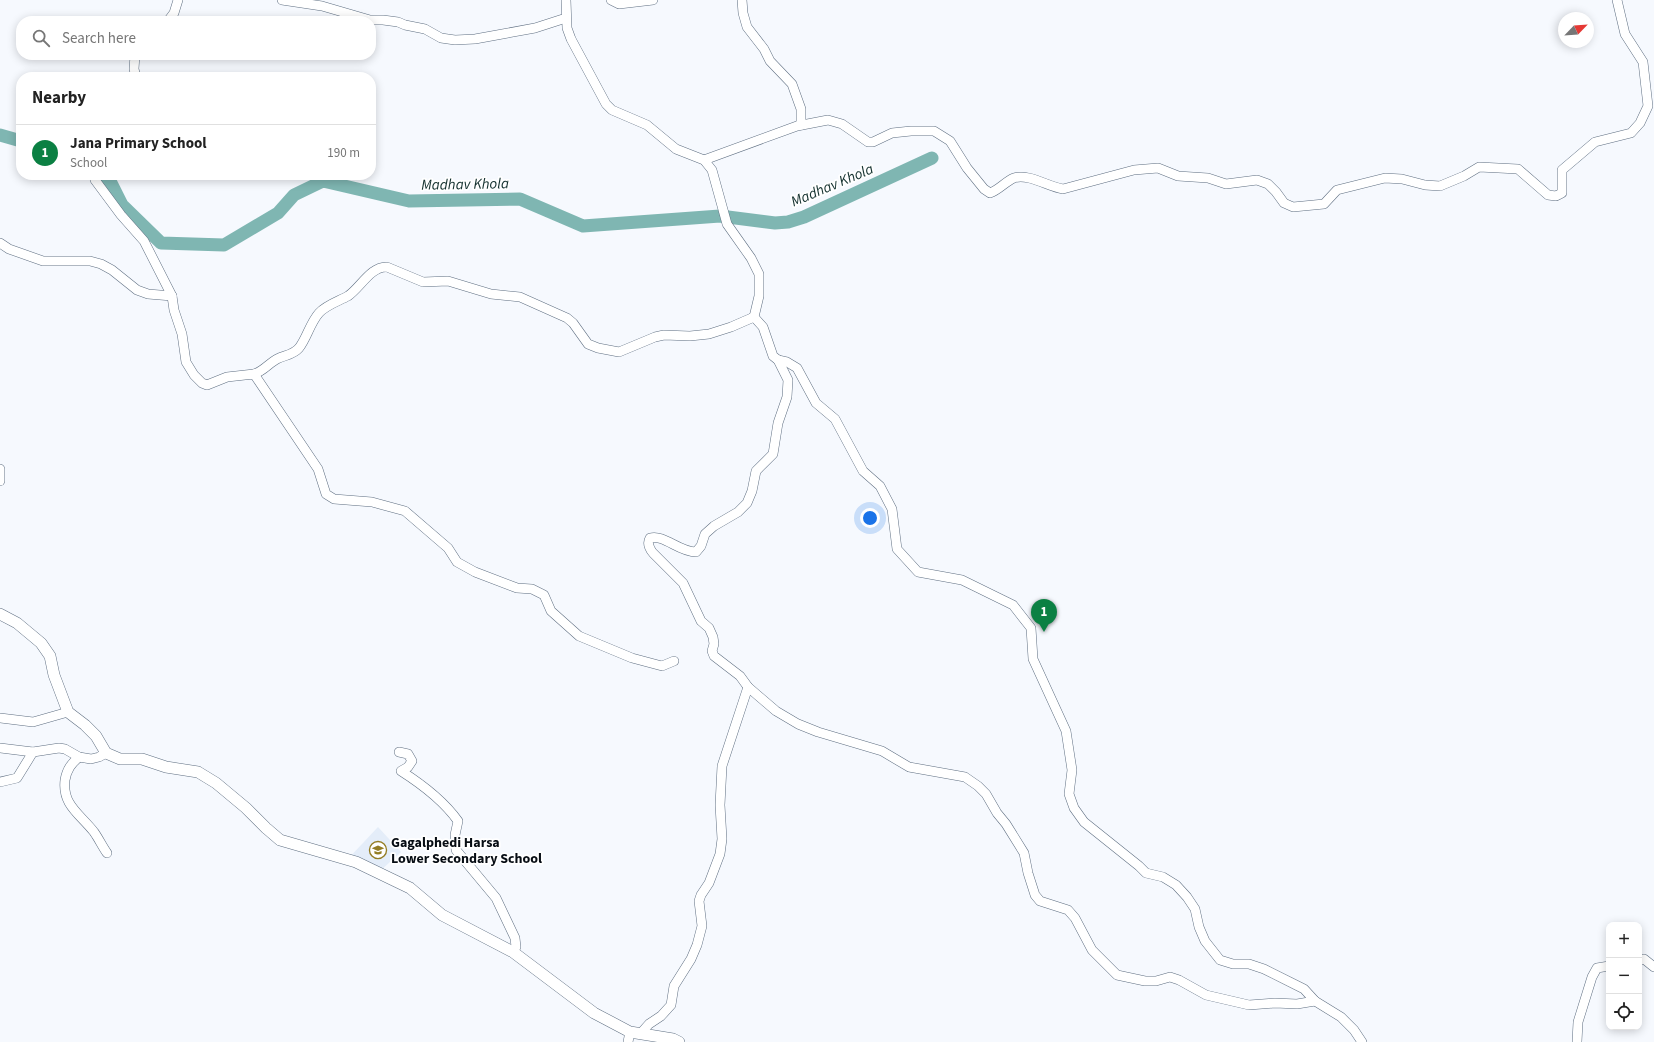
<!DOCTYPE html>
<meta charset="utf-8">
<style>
body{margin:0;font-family:"Source Sans 3",sans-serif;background:#f6f6f6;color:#222}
.controls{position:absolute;right:12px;bottom:12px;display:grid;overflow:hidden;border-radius:8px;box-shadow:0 2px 10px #0003}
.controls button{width:36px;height:36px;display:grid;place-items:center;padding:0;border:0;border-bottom:1px solid #e0e0e0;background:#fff;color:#222;font:20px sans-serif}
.compass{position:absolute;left:1558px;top:12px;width:36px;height:36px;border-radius:50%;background:#fff;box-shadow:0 2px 10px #0003;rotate:65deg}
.you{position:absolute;left:870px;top:518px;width:14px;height:14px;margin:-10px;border:3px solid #fff;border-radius:50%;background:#1a73e8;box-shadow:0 0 0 6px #1a73e833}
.badge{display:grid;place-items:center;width:26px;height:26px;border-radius:50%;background:#0b8043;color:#fff;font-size:13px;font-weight:700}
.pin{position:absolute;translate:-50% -33px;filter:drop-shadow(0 1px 2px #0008)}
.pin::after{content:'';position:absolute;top:21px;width:14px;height:12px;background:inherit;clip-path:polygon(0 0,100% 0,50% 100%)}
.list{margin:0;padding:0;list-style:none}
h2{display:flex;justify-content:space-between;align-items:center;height:52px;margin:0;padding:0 16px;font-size:17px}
h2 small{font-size:13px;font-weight:400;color:#767676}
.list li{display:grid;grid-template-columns:26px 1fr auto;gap:12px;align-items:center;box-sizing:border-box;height:56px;padding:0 16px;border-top:1px solid #e0e0e0}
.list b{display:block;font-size:15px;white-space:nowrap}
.list p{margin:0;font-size:13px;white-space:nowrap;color:#767676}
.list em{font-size:13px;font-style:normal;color:#767676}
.icon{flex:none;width:22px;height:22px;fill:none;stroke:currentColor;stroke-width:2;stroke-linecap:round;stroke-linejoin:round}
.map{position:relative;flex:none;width:1654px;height:1042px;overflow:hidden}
.search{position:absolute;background:#fff;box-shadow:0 2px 10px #0003;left:16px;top:16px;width:360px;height:44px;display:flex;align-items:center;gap:10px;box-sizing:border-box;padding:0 14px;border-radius:16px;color:#767676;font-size:15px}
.panel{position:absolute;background:#fff;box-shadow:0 2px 10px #0003;left:16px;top:72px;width:360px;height:108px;border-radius:16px}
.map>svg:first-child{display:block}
</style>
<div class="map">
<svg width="1654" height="1042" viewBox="0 0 1654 1042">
<rect width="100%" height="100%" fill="#f6f9fe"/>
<polygon fill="#e4edf9" points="378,827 401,852 380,871 347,860"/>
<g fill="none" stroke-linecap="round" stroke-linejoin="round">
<g stroke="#7fb6b2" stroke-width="13">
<polyline points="0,135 21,141"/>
<polyline points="104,175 111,183 122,205 161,243 224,245 278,213 294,195 323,181 409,201 520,199 583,226 720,216 775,223 788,222 804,217 932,158"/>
</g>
<g stroke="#5f6f82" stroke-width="10">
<g id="minor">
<polyline points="282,0 322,6 370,20 383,20 398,22 405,25 425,29 441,38 455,40 475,39 535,28 566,18"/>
<path d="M566,0L567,28L571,39L606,104L612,110L647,125L676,149L704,160L712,170L727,224L751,258L759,274V296L754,317L763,327L773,356L778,360L788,380L787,397L778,423L773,454L756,471L752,491L747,503L738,512L714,526L705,534L701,546L696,552C679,552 664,534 650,538C647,543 649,548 653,553L683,583L701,621L709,628L713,637L714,644L712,651L714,656L740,676L748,687L776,711L798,724L818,732L882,751L909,767L965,777L978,786L986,794L997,813L1006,824L1024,853L1028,873L1035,895L1040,901L1068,910L1075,918L1092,950L1117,975L1145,981H1156L1170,977L1179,980L1206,995L1249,1005L1275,1003L1297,1004L1315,1001"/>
<polyline points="611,0 619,4 653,0"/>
<polyline points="742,0 743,13 747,27 764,49 770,61 792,84 801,109 801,125"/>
<polyline points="168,21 174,13 178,0"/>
<polyline points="135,55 134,69 136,77"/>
<path d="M704,160L797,126L828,120L842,124L868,142H873L892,133L911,131H934L950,141L967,168L984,189L990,193C999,190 1006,181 1014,178C1028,173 1049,187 1063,189L1134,170L1158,168L1178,176L1208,178L1226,184L1257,180L1268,184L1276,192L1284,203L1293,207L1324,204L1337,190L1385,178L1402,179L1425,185L1440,186L1464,176L1479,167L1518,169L1548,195L1556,196L1562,193V170L1595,142L1631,133L1640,123L1648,106L1643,62L1625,34L1617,0"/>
<polyline points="94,175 95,180 121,215 144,241 172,296 174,310 182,334 186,362 194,375 202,383 207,385 227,377 254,374 318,469 326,494 334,499 372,502 405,511 448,548 457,562 475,572 517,588 532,589 544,595 551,611 579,636 632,658 662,666 674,661"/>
<polyline points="0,243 9,249 43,261 90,261 101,264 112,270 137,290 148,294 172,296"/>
<polyline points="778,360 787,362 797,368 816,403 835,419 863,471 880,486 892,509 897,549 918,572 962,580 1013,605 1031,628 1033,659 1066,731 1072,770 1069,794 1074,808 1084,822 1139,866 1146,873 1163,877 1176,885 1187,897 1195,909 1199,927 1205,941 1220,960 1233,964 1249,964 1264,969 1304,989 1315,1001 1341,1017 1354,1030 1362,1042"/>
<path d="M254,374C264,371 269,363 277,359C285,355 293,355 299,348C307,338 310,323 319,313C326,305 339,301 348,296C360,288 371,266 387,267L423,282L448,281L491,294L520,297L567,318L573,323L588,344L598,348L619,352L655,337L664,335L690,336L709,334L731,327L754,317"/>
<polyline points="0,469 0,481"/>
<polyline points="0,718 33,722 68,712"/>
<polyline points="0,748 33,752 59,748 65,749 79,757 91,759 99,757 106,753"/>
<path d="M399,752L408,754L412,761L408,767L401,771C423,785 443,800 458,821L455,835L456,850L496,898L515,938L516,947L513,952"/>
<path d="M79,757C71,764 67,769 65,780C62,805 80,814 94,832C99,839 102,846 107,853"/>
<polyline points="0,782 17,778 33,752"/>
<polyline points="1639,960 1644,959 1654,967"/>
<polyline points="641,1033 649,1024 661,1016 671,1005 674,986 691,959 697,945 702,926 699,901 701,895 709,883 720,854 722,839 720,805 722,766 748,687"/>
<polyline points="628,1042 630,1032"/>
<polyline points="1577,1042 1578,1022 1592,977 1597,968 1609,966"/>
</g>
</g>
<g stroke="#5f6f82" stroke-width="12">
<polyline id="tertiary" points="0,614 17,623 41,643 50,656 54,675 68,712 85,725 96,736 106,753 120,759 142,759 166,767 198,772 216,783 246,808 266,828 280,840 356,862 410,888 442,915 513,952 594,1013 630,1032 673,1039 679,1042"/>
</g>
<use href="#minor" stroke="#fff" stroke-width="9"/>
<use href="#tertiary" stroke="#fff" stroke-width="11"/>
</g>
<defs>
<g id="school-ring" transform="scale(0.9)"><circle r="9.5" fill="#fff" stroke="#947d24" stroke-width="1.5"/><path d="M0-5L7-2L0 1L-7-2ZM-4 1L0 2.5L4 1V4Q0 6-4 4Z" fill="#947d24"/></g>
</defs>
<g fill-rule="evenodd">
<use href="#school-ring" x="378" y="850"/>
</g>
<g text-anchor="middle" stroke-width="3.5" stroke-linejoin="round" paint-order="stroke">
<g font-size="14" font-weight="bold" fill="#070d14" stroke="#fff" text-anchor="start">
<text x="391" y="847">Gagalphedi Harsa<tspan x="391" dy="16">Lower Secondary School</tspan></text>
</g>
<g font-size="15" font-style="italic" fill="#13302e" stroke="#fff">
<text transform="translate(465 184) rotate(-1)" y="5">Madhav Khola</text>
<text transform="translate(832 185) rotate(-23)" y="5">Madhav Khola</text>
</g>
</g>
</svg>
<div class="controls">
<button>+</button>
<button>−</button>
<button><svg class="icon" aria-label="locate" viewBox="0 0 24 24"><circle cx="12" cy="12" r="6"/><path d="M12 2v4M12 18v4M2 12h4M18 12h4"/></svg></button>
</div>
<svg class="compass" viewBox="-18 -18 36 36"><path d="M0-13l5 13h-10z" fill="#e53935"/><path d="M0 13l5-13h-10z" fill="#767676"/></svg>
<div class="you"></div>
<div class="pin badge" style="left:1044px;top:632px">1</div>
<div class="search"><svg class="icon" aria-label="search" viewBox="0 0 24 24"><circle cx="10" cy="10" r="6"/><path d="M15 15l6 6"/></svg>Search here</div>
<section class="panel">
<h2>Nearby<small></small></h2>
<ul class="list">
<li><span class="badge">1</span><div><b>Jana Primary School</b><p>School</p></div><em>190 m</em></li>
</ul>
</section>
</div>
